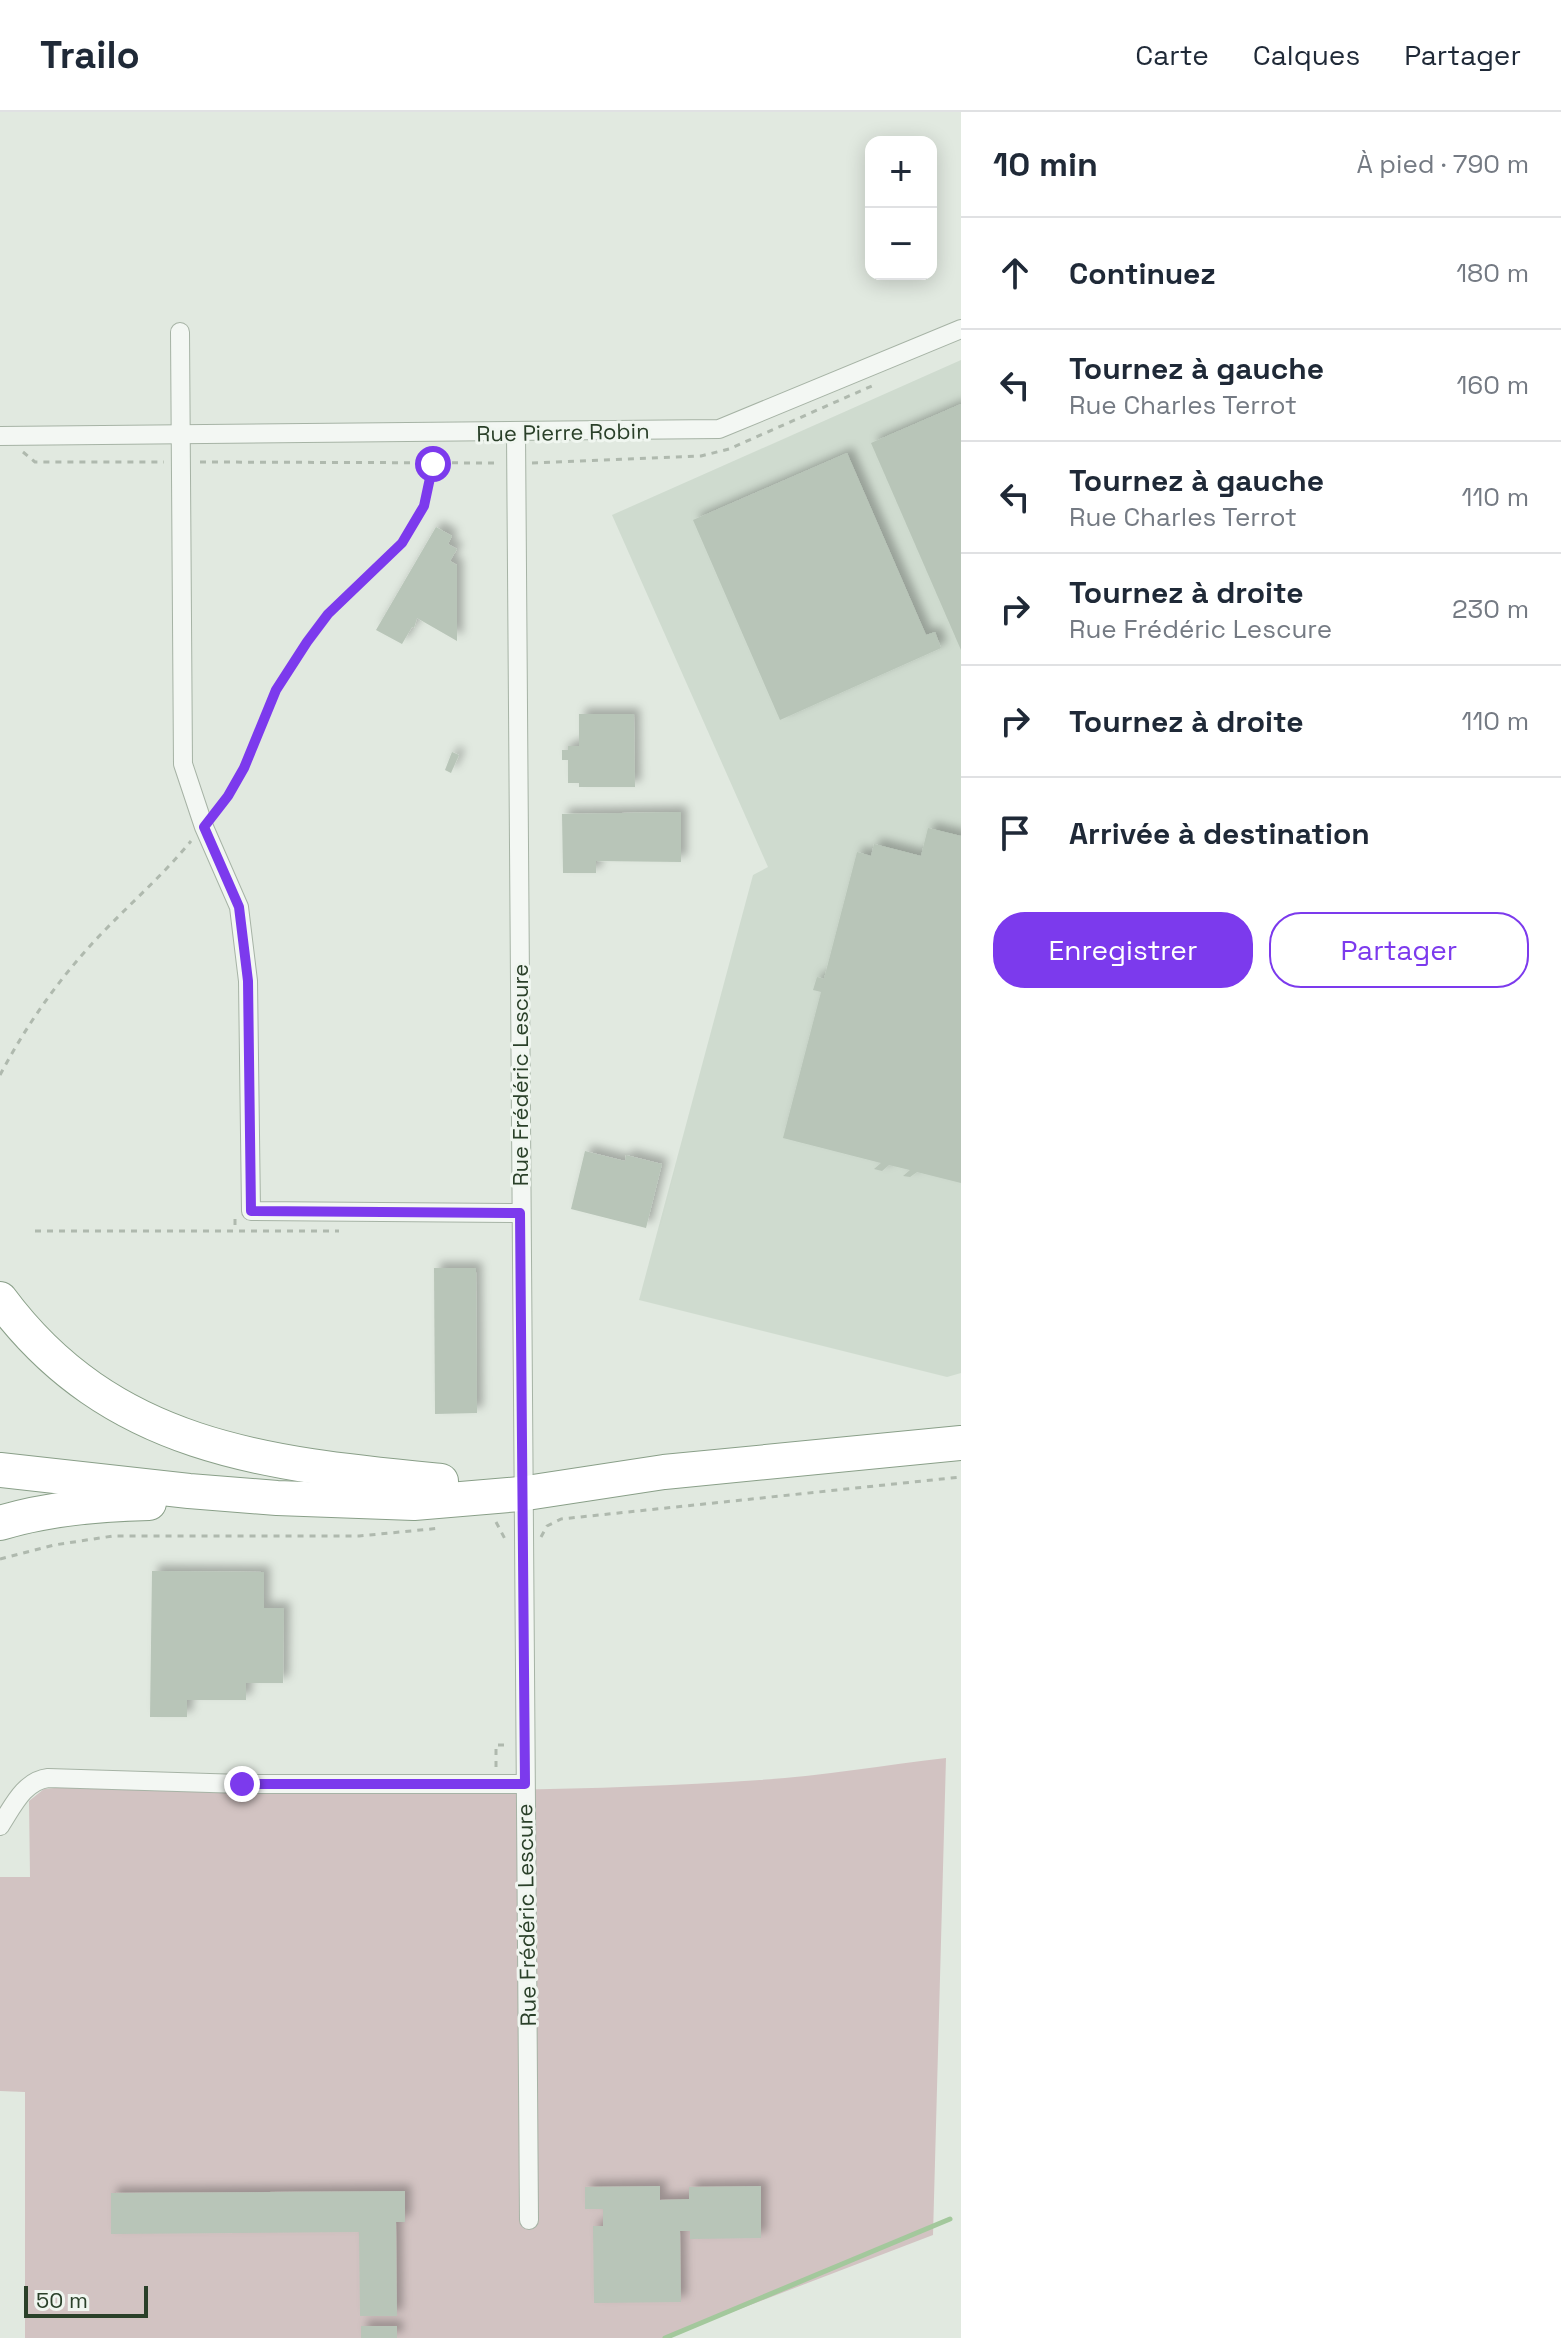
<!DOCTYPE html>
<html lang="fr">
<meta charset="utf-8">
<style>
body{margin:0;font-family:"Space Grotesk",sans-serif;background:#f2f2f3;color:#1f2937}
.controls{position:absolute;right:24px;top:24px;display:grid;overflow:hidden;border-radius:16px;box-shadow:0 4px 20px #0003}
.controls button{width:72px;height:72px;display:grid;place-items:center;padding:0;border:0;border-bottom:2px solid #e0e1e3;background:#fff;color:#1f2937;font:40px sans-serif}
.scale{position:absolute;left:24px;bottom:20px;width:124px;box-sizing:border-box;padding-left:8px;border:4px solid #2a4029;border-top:0;font-size:22px;line-height:28px;white-space:nowrap;color:#2a4029;-webkit-text-stroke:6px #f0f6f0;paint-order:stroke}
.stop{position:absolute;width:24px;height:24px;margin:-18px;border:6px solid #7c3aed;border-radius:50%;background:#fff}
.stop.end{background:#7c3aed;border-color:#fff;box-shadow:0 2px 8px #0008}
.list{margin:0;padding:0;list-style:none}
h2{display:flex;justify-content:space-between;align-items:center;height:104px;margin:0;padding:0 32px;font-size:34px}
h2 small{font-size:26px;font-weight:400;color:#747a83}
.list li{display:grid;grid-template-columns:52px 1fr auto;gap:24px;align-items:center;box-sizing:border-box;height:112px;padding:0 32px;border-top:2px solid #e0e1e3}
.list b{display:block;font-size:30px;white-space:nowrap}
.list p{margin:0;font-size:26px;white-space:nowrap;color:#747a83}
.list em{font-size:26px;font-style:normal;color:#747a83}
.actions{display:flex;gap:16px;padding:24px 32px}
.actions a{flex:1;padding:18px 0;border:2px solid #7c3aed;border-radius:32px;text-align:center;font-size:28px;color:#7c3aed}
.actions .main{background:#7c3aed;color:#fff}
.icon{flex:none;width:44px;height:44px;fill:none;stroke:currentColor;stroke-width:2;stroke-linecap:round;stroke-linejoin:round}
.map{position:relative;flex:none;width:961px;height:2226px;overflow:hidden}
header{display:flex;align-items:center;gap:48px;box-sizing:border-box;height:112px;padding:0 40px;background:#fff;border-bottom:2px solid #e0e1e3}
header strong{font-size:38px}
nav{display:flex;gap:44px;margin-inline-start:auto;font-size:28px}
main{display:flex}
aside{flex:1;background:#fff}
.map>svg:first-child{display:block}
</style>
<header>
<strong>Trailo</strong>
<nav><a>Carte</a><a>Calques</a><a>Partager</a></nav>
</header>
<main>
<div class="map">
<svg width="961" height="2226" viewBox="0 0 961 2226">
<defs>
<filter id="shadow"><feDropShadow dx="6" dy="-6" stdDeviation="4" flood-color="#0004"/></filter>
</defs>
<rect width="100%" height="100%" fill="#e1e9e0"/>
<polygon fill="#cfdbcf" points="961,248 961,1261 947,1265 639,1188 753,763 768,755 612,403"/>
<path fill="#d2c3c2" d="M946,1646L933,2123L664,2226H25V1980L0,1979V1765H30L29,1689L44,1677L65,1675C297,1677 529,1684 760,1668C822,1664 884,1653 946,1646Z"/>
<g fill="none" stroke-linecap="round" stroke-linejoin="round">
<polyline stroke="#a3c89c" stroke-width="5" points="665,2226 950,2107"/>
</g>
<g fill="#b8c5b8" filter="url(#shadow)">
<polygon points="961,292 961,538 871,331"/>
<polygon points="847,341 926,523 935,520 941,536 780,608 693,408"/>
<polygon points="436,415 452,424 448,432 457,437 450,449 457,453 457,529 417,506 414,516 412,515 402,532 376,518"/>
<polygon points="579,602 634,602 635,675 579,675 579,671 568,671 568,648 562,648 562,638 568,638 568,634 579,634"/>
<polygon points="452,640 459,643 451,661 445,658"/>
<polygon points="681,700 681,750 596,749 596,761 563,761 562,702"/>
<polygon points="928,716 961,724 961,1071 917,1060 910,1065 903,1064 910,1058 889,1053 882,1059 874,1057 881,1051 783,1026 821,880 813,878 817,865 824,867 857,740 871,744 874,732 921,744"/>
<polygon points="585,1039 625,1049 626,1043 662,1052 646,1116 571,1097"/>
<polygon points="434,1156 476,1156 477,1301 435,1302"/>
<polygon points="152,1459 264,1460 264,1496 284,1496 283,1571 246,1571 246,1588 187,1588 187,1605 150,1605"/>
<polygon points="660,2074 660,2088 689,2087 689,2075 761,2074 761,2126 690,2127 690,2119 680,2119 681,2190 594,2191 593,2114 603,2114 603,2097 585,2097 585,2075"/>
<polygon points="405,2079 405,2110 396,2110 397,2204 360,2204 359,2120 111,2122 111,2081"/>
<rect x="361" y="2214" width="36" height="12"/>
</g>
<g fill="none" stroke-linecap="round" stroke-linejoin="round">
<g stroke="#a6b3a5" stroke-width="20">
<g id="street">
<polyline points="180,220 183,652 204,715 239,795 248,869 251,1099 520,1101"/>
<polyline points="516,321 529,2108"/>
<polyline points="0,324 719,317 961,217"/>
<path d="M0,1714C13,1694 24,1669 48,1666L242,1672H525"/>
</g>
</g>
<g stroke="#899f88" stroke-width="36">
<g id="highway">
<path d="M0,1187C112,1338 269,1352 441,1369"/>
<polyline points="0,1358 189,1379 277,1386 414,1391 520,1382 664,1360 961,1331"/>
<path d="M0,1411C46,1397 101,1392 149,1391"/>
</g>
</g>
<g stroke="#afb9ae" stroke-width="3" stroke-dasharray="6 6" stroke-linecap="butt">
<polyline points="23,340 35,350 164,350"/>
<polyline points="200,350 500,351"/>
<polyline points="532,351 701,344 729,337 874,273"/>
<polyline points="216,699 244,656 276,578 307,530 328,502 402,431 424,394 433,352"/>
<path d="M0,963C28,910 63,861 105,818C134,788 164,762 191,729"/>
<polyline points="235,1107 235,1119"/>
<polyline points="35,1119 339,1119"/>
<polyline points="496,1410 505,1427"/>
<polyline points="541,1425 547,1414 561,1407 961,1365"/>
<polyline points="0,1447 54,1433 113,1424 359,1424 441,1416"/>
<polyline points="496,1655 496,1633 510,1633"/>
</g>
<use href="#street" stroke="#f3f7f3" stroke-width="18"/>
<use href="#highway" stroke="#fff" stroke-width="34"/>
</g>
<g fill="none" stroke-linecap="round" stroke-linejoin="round">
<polyline stroke="#7c3aed" stroke-width="10" points="242,1672 525,1672 520,1101 251,1099 248,869 239,795 204,715 228,684 244,656 276,578 307,530 328,502 402,431 424,394 433,352"/>
</g>
<g text-anchor="middle" stroke-width="6" stroke-linejoin="round" paint-order="stroke">
<g font-size="22" fill="#2a4029" stroke="#f0f6f0">
<text transform="translate(563 320) rotate(-1)" y="8">Rue Pierre Robin</text>
<text transform="translate(520 963) rotate(-90)" y="8">Rue Frédéric Lescure</text>
<text transform="translate(526 1803) rotate(-91)" y="8">Rue Frédéric Lescure</text>
</g>
</g>
</svg>
<div class="controls">
<button>+</button>
<button>−</button>
</div>
<div class="scale">50 m</div>
<div class="stop" style="left:433px;top:352px"></div>
<div class="stop end" style="left:242px;top:1672px"></div>
</div>
<aside>
<h2>10 min<small>À pied · 790 m</small></h2>
<ul class="list">
<li><svg class="icon" aria-label="ahead" viewBox="0 0 24 24"><path d="M12 20V5M6 11l6-6 6 6"/></svg><div><b>Continuez</b></div><em>180 m</em></li>
<li><svg class="icon" aria-label="left" viewBox="0 0 24 24"><path d="M17 20v-9H6M10 6l-5 5 5 5"/></svg><div><b>Tournez à gauche</b><p>Rue Charles Terrot</p></div><em>160 m</em></li>
<li><svg class="icon" aria-label="left" viewBox="0 0 24 24"><path d="M17 20v-9H6M10 6l-5 5 5 5"/></svg><div><b>Tournez à gauche</b><p>Rue Charles Terrot</p></div><em>110 m</em></li>
<li><svg class="icon" aria-label="right" viewBox="0 0 24 24"><path d="M7 20v-9h11M14 6l5 5-5 5"/></svg><div><b>Tournez à droite</b><p>Rue Frédéric Lescure</p></div><em>230 m</em></li>
<li><svg class="icon" aria-label="right" viewBox="0 0 24 24"><path d="M7 20v-9h11M14 6l5 5-5 5"/></svg><div><b>Tournez à droite</b></div><em>110 m</em></li>
<li><svg class="icon" aria-label="arrive" viewBox="0 0 24 24"><path d="M6 21V4h12l-3 4 3 4H6"/></svg><div><b>Arrivée à destination</b></div></li>
</ul>
<div class="actions"><a class="main">Enregistrer</a><a>Partager</a></div>
</aside>
</main>
